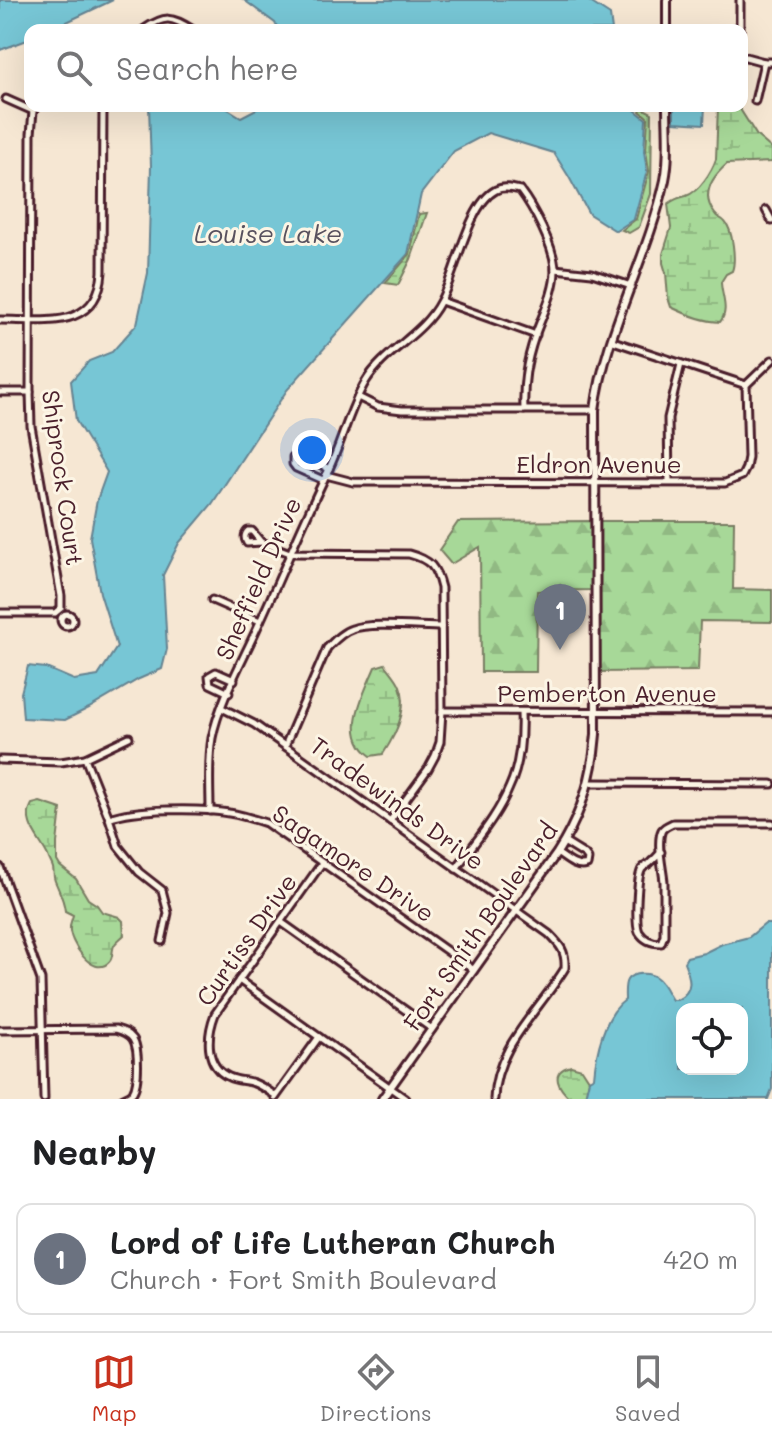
<!DOCTYPE html>
<meta charset="utf-8">
<style>
body{margin:0;font-family:Mali,sans-serif;background:#f2f2f2;color:#202124}
.controls{position:absolute;right:24px;bottom:24px;display:grid;overflow:hidden;border-radius:16px;box-shadow:0 8px 32px #0002}
.controls button{width:72px;height:72px;display:grid;place-items:center;padding:0;border:0;border-bottom:2px solid #e0e0e0;background:#fff;color:#202124;font:40px sans-serif}
.you{position:absolute;left:312px;top:450px;width:28px;height:28px;margin:-20px;border:6px solid #fff;border-radius:50%;background:#1a73e8;box-shadow:0 0 0 12px #1a73e833}
.badge{display:grid;place-items:center;width:52px;height:52px;border-radius:50%;background:#c8321e;color:#fff;font-size:26px;font-weight:700}
.pin{position:absolute;translate:-50% -66px;filter:drop-shadow(0 2px 4px #0008)}
.pin::after{content:'';position:absolute;top:42px;width:28px;height:24px;background:inherit;clip-path:polygon(0 0,100% 0,50% 100%)}
.list{margin:0;padding:0;list-style:none}
h2{display:flex;justify-content:space-between;align-items:center;height:104px;margin:0;padding:0 32px;font-size:34px}
h2 small{font-size:26px;font-weight:400;color:#757577}
.list li{display:grid;grid-template-columns:52px 1fr auto;gap:24px;align-items:center;box-sizing:border-box;height:112px;margin:0 16px 16px;padding:0 16px;border:2px solid #e0e0e0;border-radius:16px}
.list b{display:block;font-size:30px;white-space:nowrap}
.list p{margin:0;font-size:26px;white-space:nowrap;color:#757577}
.list em{font-size:26px;font-style:normal;color:#757577}
.icon{flex:none;width:44px;height:44px;fill:none;stroke:currentColor;stroke-width:2;stroke-linecap:round;stroke-linejoin:round}
.map{position:relative;flex:none;width:772px;height:1099px;overflow:hidden}
.search{position:absolute;background:#fff;box-shadow:0 8px 32px #0002;left:24px;right:24px;top:24px;height:88px;display:flex;align-items:center;gap:20px;box-sizing:border-box;padding:0 28px;border-radius:16px;color:#757577;font-size:30px}
.sheet{height:232px;background:#fff}
nav{display:flex;justify-content:space-around;align-items:center;box-sizing:border-box;height:112px;border-top:2px solid #e0e0e0;background:#fff;font-size:22px;color:#757577}
nav a{display:grid;justify-items:center;gap:4px}
nav .on{color:#c8321e}
.map>svg:first-child{display:block}
</style>
<div class="map">
<svg width="772" height="1099" viewBox="0 0 772 1099">
<defs>
<pattern id="forest-firs" width="22" height="20" patternUnits="userSpaceOnUse" patternTransform="scale(2)"><rect width="22" height="20" fill="#a7d898"/><path d="M5 1l3.5 6h-7zM16 11l3.5 6h-7z" fill="#91b983"/></pattern>
<pattern id="wetland-marsh" width="20" height="14" patternUnits="userSpaceOnUse" patternTransform="scale(2)"><rect width="20" height="14" fill="#a7d898"/><path d="M1 5h8M5 5V1M11 12h8M15 12V8" fill="none" stroke="#91b983"/></pattern>
</defs>
<rect width="100%" height="100%" fill="#f6e7d3"/>
<filter id="ink" filterUnits="userSpaceOnUse"><feTurbulence type="fractalNoise" baseFrequency=".0125" numOctaves="2"/><feDisplacementMap in="SourceGraphic" scale="16" xChannelSelector="R" yChannelSelector="G"/><feConvolveMatrix kernelMatrix="1 2 1 2 8 2 1 2 1" color-interpolation-filters="sRGB"/></filter>
<g filter="url(#ink)">
<g fill="url(#forest-firs)" stroke="#787c62" stroke-width="2">
<polygon points="592,521 592,590 537,591 536,672 481,672 480,547 451,564 439,550 458,522"/>
<polygon points="598,521 734,521 733,589 772,590 772,622 700,621 698,671 599,672"/>
</g>
<g fill="url(#wetland-marsh)" stroke="#787c62" stroke-width="2">
<path d="M718,106H738L757,136L772,149V162L727,164C711,178 700,195 715,214C717,218 722,218 725,222C733,230 736,261 732,271L726,274L721,282C721,295 730,310 720,322C702,321 687,315 671,307L668,298L666,273L663,263V254L671,228L668,204C675,199 678,198 686,196C699,192 712,171 716,159Z"/>
<polygon points="642,108 652,113 651,194 639,227 629,233 622,230 636,219 649,171 646,150 648,118 640,111"/>
<polygon points="427,213 411,259 398,285 385,283 410,254 419,214"/>
<path d="M385,664C390,671 397,678 400,686C409,708 395,736 383,754L371,756C340,734 364,694 375,667Z"/>
<path d="M40,802L61,809L57,843V861L60,866L76,879L88,899L97,905L102,912L119,917L123,921L124,935C121,938 117,941 115,944C111,949 114,958 109,962C93,979 68,941 70,927C70,923 72,919 73,915L65,911C64,900 59,891 55,881C53,877 54,872 53,868C52,864 49,860 48,856C41,840 21,823 32,804Z"/>
<path d="M571,1066L582,1069L589,1080L585,1097L571,1099C559,1089 548,1072 571,1066Z"/>
</g>
<g fill="#77c6d5" stroke="#658391" stroke-width="2" fill-rule="evenodd">
<polygon points="0,0 113,0 50,30 30,30 30,39 0,50"/>
<polygon points="244,0 587,0 610,15 612,30 279,30 275,23"/>
<polygon points="149,106 223,106 241,117 262,106 630,106 646,119 644,151 647,171 634,219 616,231 589,214 569,177 554,153 488,133 454,151 421,194 408,254 287,390 212,504 179,543 163,575 167,649 162,669 139,679 89,708 65,720 23,718 21,693 28,666 46,668 74,680 98,676 117,647 100,593 90,538 97,500 107,472 76,421 71,381 89,361 112,352 137,324 148,273 151,166"/>
<polygon points="674,106 705,106 704,124 674,122"/>
<path d="M765,924H772V1089L768,1099H582L585,1097L589,1080L594,1077C596,1053 604,1015 625,1000C625,994 624,985 627,980C632,972 650,972 657,978C664,983 667,993 672,1000H677C695,991 690,977 684,962L687,957L704,953L722,944L749,937ZM682,1009H742V1069H682Z"/>
</g>
<g fill="none" stroke-linecap="round" stroke-linejoin="round">
<g stroke="#4a1f2b" stroke-width="11">
<g id="minor">
<path d="M143,30C165,15 171,16 193,30"/>
<polyline points="740,30 740,0"/>
<polyline points="742,56 764,62 772,62"/>
<polyline points="6,99 33,111"/>
<polyline points="755,101 764,62"/>
<polyline points="766,210 772,221"/>
<polyline points="555,269 592,273 631,286"/>
<polyline points="441,301 536,335"/>
<path d="M0,320C44,320 98,331 102,272L103,106"/>
<polyline points="613,341 746,385"/>
<polyline points="0,392 30,392"/>
<polyline points="358,397 378,407 402,410 595,410"/>
<polyline points="326,475 353,482 725,483 742,476 746,468 748,457 746,385 772,360"/>
<path d="M323,480L296,468L293,464V457C304,452 319,464 329,469"/>
<polyline points="669,482 668,418 681,364"/>
<path d="M261,542L247,543C244,538 244,535 248,531H252L261,542L290,553L409,554C431,560 436,567 441,588L442,711L440,742L435,756L428,769L390,821"/>
<polyline points="212,600 260,621"/>
<polyline points="0,613 55,613 61,608 61,596 31,426 30,392 31,134 33,111 37,106"/>
<circle cx="67" cy="620" r="6"/>
<polyline points="229,693 210,684 209,676 216,672 234,680"/>
<path d="M222,708L254,724L285,746L549,934C560,945 566,951 565,968C540,1010 495,1047 494,1099"/>
<polyline points="442,711 772,712"/>
<path d="M285,746L327,648C334,641 342,632 352,629C369,622 420,627 441,627"/>
<polyline points="85,758 109,818 118,846 139,872 162,890 168,913 162,941"/>
<polyline points="0,760 61,762 85,758 129,737"/>
<polyline points="589,783 772,784"/>
<path d="M210,811C210,787 208,761 212,738C219,702 243,660 258,626C282,574 303,522 328,471C342,442 349,409 366,381C385,350 423,335 440,302C456,274 468,204 496,190C503,186 512,188 520,190C533,207 555,248 555,270C555,293 542,315 535,336C526,363 523,383 524,410"/>
<path d="M109,818C135,808 201,808 229,813C242,815 254,819 266,823L474,970"/>
<path d="M661,852C659,854 655,859 652,861C649,865 645,865 642,869C637,876 635,924 639,932C644,940 652,943 661,943L664,935C664,917 664,900 664,882C663,869 656,842 662,830C665,826 669,825 673,823H772"/>
<path d="M557,853C566,859 576,869 587,865L588,859L585,855L564,842"/>
<polyline points="0,867 41,980 44,1099"/>
<path d="M456,869C474,843 497,817 509,788C520,765 522,738 521,713"/>
<polyline points="281,922 432,1029"/>
<polyline points="239,980 406,1099"/>
<path d="M0,1030L116,1029C123,1031 129,1033 133,1039C139,1048 139,1083 133,1092C131,1095 125,1097 122,1099"/>
<path d="M276,1096C270,1092 262,1086 254,1083C246,1080 237,1081 229,1077C204,1066 207,1035 215,1014L322,863"/>
<polyline points="275,1098 319,1037"/>
</g>
</g>
<g stroke="#4a1f2b" stroke-width="12">
<g id="tertiary">
<polyline points="667,30 667,0"/>
<path d="M382,1099L557,853C581,816 593,777 596,734L595,410C605,331 648,258 665,180C670,156 667,130 667,106"/>
</g>
</g>
<use href="#minor" stroke="#fcf5e5" stroke-width="5"/>
<use href="#tertiary" stroke="#fcf5e5" stroke-width="6"/>
</g>
</g>
<g text-anchor="middle" stroke-width="6" stroke-linejoin="round" paint-order="stroke">
<g font-size="24" fill="#4a1f2b" stroke="#fcf5e5">
<text x="599" y="473">Eldron Avenue</text>
<text transform="translate(62 478) rotate(82)" y="8">Shiprock Court</text>
<text transform="translate(259 579) rotate(-66)" y="8">Sheffield Drive</text>
<text x="607" y="702">Pemberton Avenue</text>
<text transform="translate(397 804) rotate(36)" y="8">Tradewinds Drive</text>
<text transform="translate(353 864) rotate(34)" y="8">Sagamore Drive</text>
<text transform="translate(481 927) rotate(-55)" y="8">Fort Smith Boulevard</text>
<text transform="translate(247 940) rotate(-55)" y="8">Curtiss Drive</text>
</g>
<g font-size="26" font-style="italic" fill="#58515e" stroke="#fcf5e5">
<text x="268" y="243">Louise Lake</text>
</g>
</g>
</svg>
<div class="controls">
<button><svg class="icon" aria-label="locate" viewBox="0 0 24 24"><circle cx="12" cy="12" r="6"/><path d="M12 2v4M12 18v4M2 12h4M18 12h4"/></svg></button>
</div>
<div class="you"></div>
<div class="pin badge" style="left:560px;top:650px;background:#6b7280">1</div>
<div class="search"><svg class="icon" aria-label="search" viewBox="0 0 24 24"><circle cx="10" cy="10" r="6"/><path d="M15 15l6 6"/></svg>Search here</div>
</div>
<section class="sheet">
<h2>Nearby<small></small></h2>
<ul class="list">
<li><span class="badge" style="background:#6b7280">1</span><div><b>Lord of Life Lutheran Church</b><p>Church · Fort Smith Boulevard</p></div><em>420 m</em></li>
</ul>
</section>
<nav>
<a class="on"><svg class="icon" aria-label="map" viewBox="0 0 24 24"><path d="M3 6l6-2 6 2 6-2v14l-6 2-6-2-6 2zM9 4v14M15 6v14"/></svg>Map</a>
<a><svg class="icon" aria-label="directions" viewBox="0 0 24 24"><path d="M12 3l9 9-9 9-9-9zM9 14v-3h6M13 9l2 2-2 2"/></svg>Directions</a>
<a><svg class="icon" aria-label="saved" viewBox="0 0 24 24"><path d="M7 4h10v16l-5-4-5 4z"/></svg>Saved</a>
</nav>
